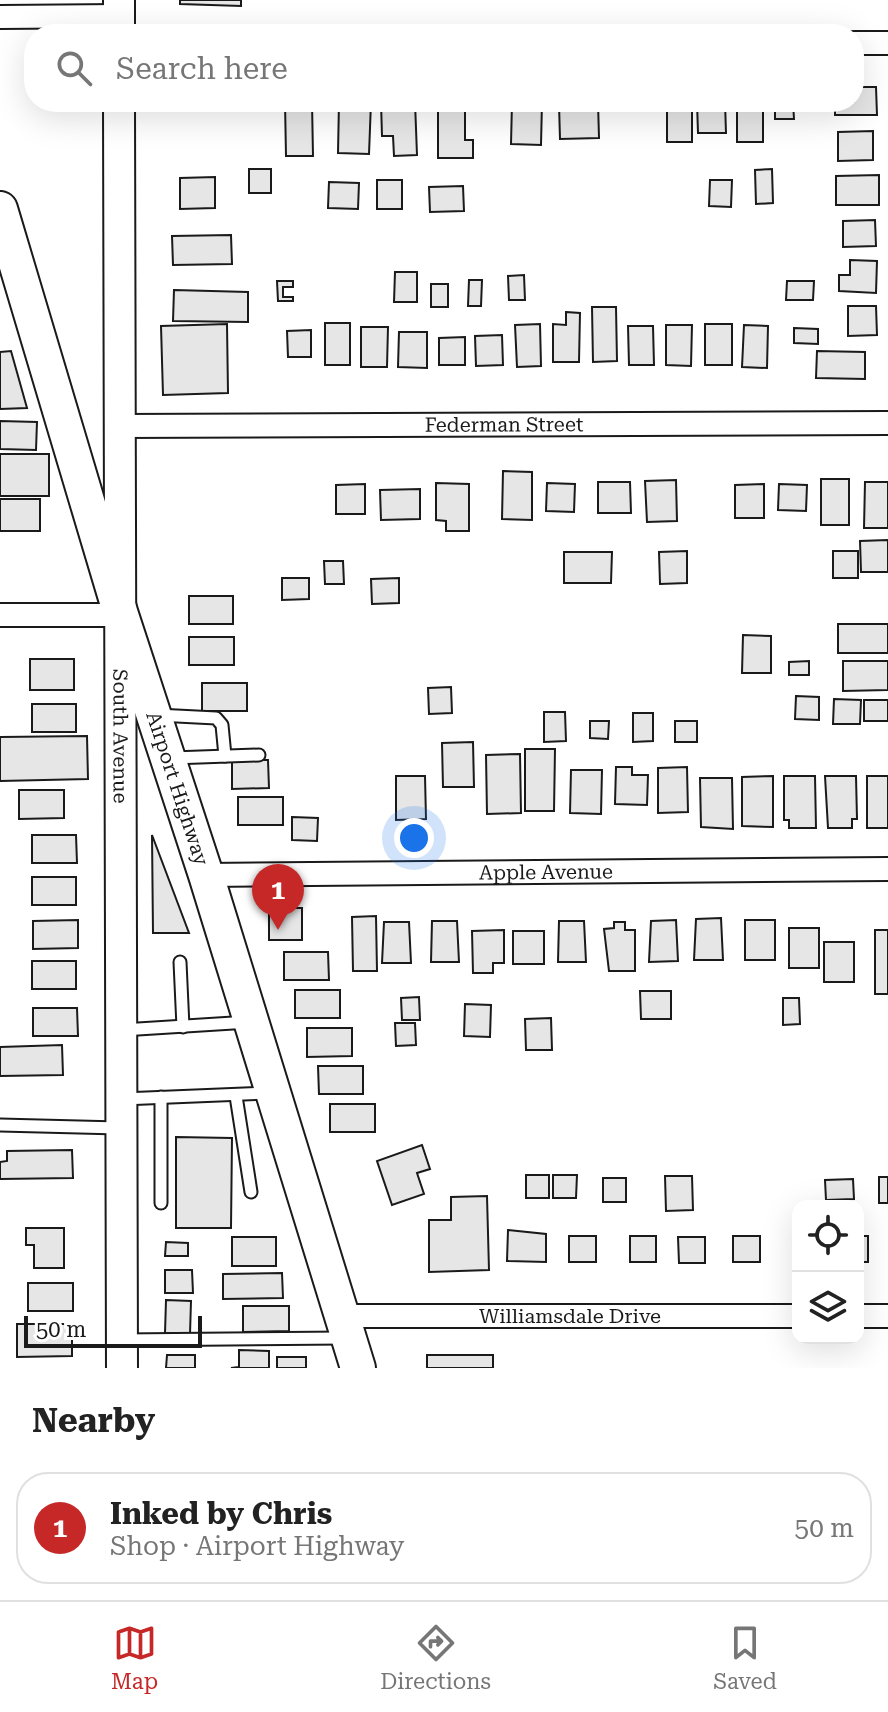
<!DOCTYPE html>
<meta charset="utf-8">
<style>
body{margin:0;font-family:"Roboto Serif",serif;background:#f2f2f2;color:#222}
.controls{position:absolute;right:24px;bottom:24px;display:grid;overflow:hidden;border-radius:16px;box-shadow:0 8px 32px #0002}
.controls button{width:72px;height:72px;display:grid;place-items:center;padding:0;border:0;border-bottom:2px solid #e0e0e0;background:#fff;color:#222;font:40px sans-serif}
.scale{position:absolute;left:24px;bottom:20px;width:178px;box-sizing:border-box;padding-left:8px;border:4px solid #1a1a1a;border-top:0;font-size:22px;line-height:28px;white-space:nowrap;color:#1a1a1a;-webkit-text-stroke:6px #fff;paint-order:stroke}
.you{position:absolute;left:414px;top:838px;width:28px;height:28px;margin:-20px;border:6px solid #fff;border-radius:50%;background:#1a73e8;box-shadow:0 0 0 12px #1a73e833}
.badge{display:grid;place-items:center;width:52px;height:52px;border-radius:50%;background:#c62828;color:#fff;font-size:26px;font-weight:700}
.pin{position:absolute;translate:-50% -66px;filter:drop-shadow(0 2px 4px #0008)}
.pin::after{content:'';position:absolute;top:42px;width:28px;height:24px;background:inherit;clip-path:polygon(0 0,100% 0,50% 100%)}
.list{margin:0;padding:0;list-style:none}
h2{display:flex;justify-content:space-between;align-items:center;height:104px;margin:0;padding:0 32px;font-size:34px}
h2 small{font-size:26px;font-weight:400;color:#767676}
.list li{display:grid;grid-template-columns:52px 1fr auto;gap:24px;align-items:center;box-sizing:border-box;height:112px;margin:0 16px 16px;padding:0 16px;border:2px solid #e0e0e0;border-radius:32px}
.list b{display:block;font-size:30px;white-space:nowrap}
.list p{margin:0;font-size:26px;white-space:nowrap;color:#767676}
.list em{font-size:26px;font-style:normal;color:#767676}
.icon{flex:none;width:44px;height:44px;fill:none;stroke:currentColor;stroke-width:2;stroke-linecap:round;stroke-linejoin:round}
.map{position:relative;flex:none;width:888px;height:1368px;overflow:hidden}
.search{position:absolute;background:#fff;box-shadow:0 8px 32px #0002;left:24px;right:24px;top:24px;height:88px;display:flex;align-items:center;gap:20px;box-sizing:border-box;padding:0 28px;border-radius:32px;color:#767676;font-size:30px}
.sheet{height:232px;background:#fff}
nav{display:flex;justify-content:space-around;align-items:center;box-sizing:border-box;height:112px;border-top:2px solid #e0e0e0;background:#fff;font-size:22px;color:#767676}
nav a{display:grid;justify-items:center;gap:4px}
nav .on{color:#c62828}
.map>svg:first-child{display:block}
</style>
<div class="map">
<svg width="888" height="1368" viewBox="0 0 888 1368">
<rect width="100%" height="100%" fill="#fff"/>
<g fill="#e6e6e6" stroke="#1a1a1a" stroke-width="2">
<polygon points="180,0 241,0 241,6 180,4"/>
<polygon points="854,87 876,87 877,115 835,115 835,102 854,102"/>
<polygon points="285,102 312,102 313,156 286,156"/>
<polygon points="339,102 371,102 369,154 338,153"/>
<polygon points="381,102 415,102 417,155 394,156 393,136 382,136"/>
<polygon points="438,102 465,102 465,140 473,140 473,158 438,158"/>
<polygon points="512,102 542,102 541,145 511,144"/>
<polygon points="598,102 599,138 560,139 559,104"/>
<polygon points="697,102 725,102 726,133 698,133"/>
<rect x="737" y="102" width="26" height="40"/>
<polygon points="775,102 793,102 794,119 775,119"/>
<rect x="667" y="103" width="25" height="39"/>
<polygon points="873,131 873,160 838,161 838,132"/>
<rect x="249" y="169" width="22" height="24"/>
<polygon points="772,169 773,203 756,204 755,170"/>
<polygon points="879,175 879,205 836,205 836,176"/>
<polygon points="215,177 215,208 180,209 180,178"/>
<rect x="377" y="180" width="25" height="29"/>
<polygon points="710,180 732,180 731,207 709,206"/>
<polygon points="329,182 359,183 358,209 328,208"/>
<polygon points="463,186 464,211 430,212 429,187"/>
<polygon points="875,220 876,246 843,247 843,221"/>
<polygon points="231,235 232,264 173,265 172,236"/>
<polygon points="850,260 877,261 876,293 839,291 839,275 850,275"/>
<polygon points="395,272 417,272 417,302 394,302"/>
<polygon points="524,275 525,300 509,300 508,276"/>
<polygon points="469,280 482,280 481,306 468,306"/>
<polygon points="277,281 293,281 293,287 283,287 283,297 293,297 293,301 278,301"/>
<polygon points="787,281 814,281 813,300 786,300"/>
<rect x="431" y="284" width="17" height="23"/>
<polygon points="174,290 248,292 248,322 173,321"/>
<polygon points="848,306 876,306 877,335 848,336"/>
<polygon points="592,307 616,307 617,361 593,362"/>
<polygon points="566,312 580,313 579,362 553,362 553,324 566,325"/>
<rect x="325" y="323" width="25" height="42"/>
<polygon points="227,324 228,393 163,395 161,326"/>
<polygon points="540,324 541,366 517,367 515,325"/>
<rect x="705" y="324" width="27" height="41"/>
<polygon points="666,325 692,325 691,366 666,365"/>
<polygon points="744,325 768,326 767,368 742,367"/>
<polygon points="628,326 653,326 654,365 629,365"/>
<polygon points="361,327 388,327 387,367 361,367"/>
<polygon points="794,328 818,329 818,344 794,343"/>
<polygon points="311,330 311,357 288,357 287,331"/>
<polygon points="399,332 427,332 427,368 398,367"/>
<polygon points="502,335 503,365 476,366 475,336"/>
<polygon points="465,337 465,365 439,365 439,338"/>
<polygon points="11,351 27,408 0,409 0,352"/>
<polygon points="817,351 865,352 865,379 816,378"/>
<polygon points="0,421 37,422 36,450 0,449"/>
<rect x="0" y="454" width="49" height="42"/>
<polygon points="503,471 532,472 532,520 502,519"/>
<rect x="821" y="479" width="28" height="46"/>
<polygon points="676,480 677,521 647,522 645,481"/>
<polygon points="598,482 630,482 631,513 598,513"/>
<polygon points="865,482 888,482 888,528 864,528"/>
<polygon points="436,483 469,484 469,531 446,531 446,521 436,520"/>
<polygon points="547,483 575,484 574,512 546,511"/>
<polygon points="365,484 365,514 336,514 336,485"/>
<polygon points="764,484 764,518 735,518 735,485"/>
<polygon points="779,484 807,485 806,511 778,510"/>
<polygon points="420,489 420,519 381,520 380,490"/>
<rect x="0" y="499" width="40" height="32"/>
<polygon points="888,540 888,572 861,572 860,541"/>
<polygon points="687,551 687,583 660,584 659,552"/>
<rect x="833" y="551" width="25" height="27"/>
<polygon points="564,552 612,552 611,583 564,583"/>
<polygon points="324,561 343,561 344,584 325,584"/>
<polygon points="282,578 309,578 309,599 282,600"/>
<polygon points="399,578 399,603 372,604 371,579"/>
<rect x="189" y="596" width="44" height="28"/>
<rect x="838" y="624" width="50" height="29"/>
<polygon points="743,635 771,636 771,673 742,673"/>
<rect x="189" y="637" width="45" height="28"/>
<rect x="30" y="659" width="44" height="31"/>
<polygon points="809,661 809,675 789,675 789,662"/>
<polygon points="843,661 888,661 888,690 843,691"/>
<rect x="202" y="683" width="45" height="28"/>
<polygon points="451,687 452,713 429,714 428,688"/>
<polygon points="796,696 819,697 819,720 795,719"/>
<polygon points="834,699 861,700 860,724 833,724"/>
<rect x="864" y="700" width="24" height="21"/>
<rect x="32" y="704" width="44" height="28"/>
<polygon points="544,712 565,712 566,741 544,742"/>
<polygon points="633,713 653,713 653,741 633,742"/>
<polygon points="590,721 609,721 608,739 590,738"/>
<rect x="675" y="721" width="22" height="21"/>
<polygon points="87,736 88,779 0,781 0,737"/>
<polygon points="473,742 474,787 443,787 442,743"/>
<polygon points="525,749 555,749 554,811 525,811"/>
<polygon points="520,754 521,813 487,814 486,755"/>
<polygon points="232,760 268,760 269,788 232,789"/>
<polygon points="616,767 632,767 632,775 648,775 647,805 615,804"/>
<polygon points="687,767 688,812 658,813 658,768"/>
<polygon points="571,770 602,770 601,814 570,813"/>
<polygon points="396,776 425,776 426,819 396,820"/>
<polygon points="773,776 773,827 742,826 742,777"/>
<polygon points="784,776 815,776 816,828 789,828 789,820 784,820"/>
<polygon points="825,776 856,776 857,819 852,819 852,828 828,828"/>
<rect x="867" y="776" width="21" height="52"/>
<polygon points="700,778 732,778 733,829 701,827"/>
<polygon points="19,790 64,790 64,818 19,819"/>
<rect x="238" y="797" width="45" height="28"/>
<polygon points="292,817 318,818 317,841 292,840"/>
<polygon points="32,835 76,835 77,863 32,863"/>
<polygon points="152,835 189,933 153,933"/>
<rect x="32" y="877" width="44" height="28"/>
<rect x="269" y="908" width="33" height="32"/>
<polygon points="376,916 377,971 353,971 352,917"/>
<polygon points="721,918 723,960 694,960 696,919"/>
<polygon points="78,920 78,948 33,949 33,921"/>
<polygon points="676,920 678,961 649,962 651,921"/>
<rect x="745" y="920" width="30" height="40"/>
<polygon points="432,921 457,921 459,962 431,962"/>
<polygon points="559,921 584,921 586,962 558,962"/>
<polygon points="384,922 409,922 411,963 382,963"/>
<polygon points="614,922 625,922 625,930 635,930 635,971 609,971 604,929 614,928"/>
<rect x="789" y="928" width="30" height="40"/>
<polygon points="504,930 504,963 493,963 493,973 473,973 472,931"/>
<rect x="875" y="930" width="13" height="64"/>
<rect x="513" y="931" width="31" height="33"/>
<rect x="824" y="942" width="30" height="40"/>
<polygon points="284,952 328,952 329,980 284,980"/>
<rect x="32" y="961" width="44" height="28"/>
<rect x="295" y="990" width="45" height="28"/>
<polygon points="640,991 671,991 671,1019 641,1019"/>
<polygon points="419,997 420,1020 402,1020 401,998"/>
<polygon points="783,998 799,998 800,1024 783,1025"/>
<polygon points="465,1004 491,1005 490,1037 464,1036"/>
<polygon points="33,1008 77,1008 78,1036 33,1036"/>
<polygon points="551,1018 552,1050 526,1050 525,1019"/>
<polygon points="395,1023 415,1023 416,1045 396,1046"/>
<polygon points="307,1028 352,1028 352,1056 307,1057"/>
<polygon points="62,1045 63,1075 0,1076 0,1047"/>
<polygon points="318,1066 363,1066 363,1094 319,1094"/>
<rect x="330" y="1104" width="45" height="28"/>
<polygon points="176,1137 232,1138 231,1228 176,1228"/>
<polygon points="422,1145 430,1169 417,1173 424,1194 392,1205 377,1161"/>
<polygon points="72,1150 73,1178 0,1179 0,1162 7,1161 7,1151"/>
<rect x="526" y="1175" width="23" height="23"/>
<polygon points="553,1175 577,1175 576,1198 553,1198"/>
<polygon points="665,1176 692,1176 693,1210 666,1211"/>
<rect x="879" y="1177" width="9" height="26"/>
<rect x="603" y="1178" width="23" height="24"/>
<polygon points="853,1179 854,1199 826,1200 825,1180"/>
<polygon points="487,1196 489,1270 429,1272 429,1220 451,1220 451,1197"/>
<polygon points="26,1228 64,1228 64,1268 34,1268 34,1245 26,1245"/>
<polygon points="508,1230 546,1234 546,1262 507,1261"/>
<rect x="569" y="1236" width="27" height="26"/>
<rect x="630" y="1236" width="26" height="26"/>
<rect x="733" y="1236" width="27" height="26"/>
<rect x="858" y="1236" width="10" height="26"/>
<rect x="232" y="1237" width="44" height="29"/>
<polygon points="678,1237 705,1237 705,1263 679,1263"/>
<polygon points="166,1242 188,1243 188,1256 165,1256"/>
<polygon points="165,1270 192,1270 193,1293 165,1293"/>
<polygon points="282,1273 283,1298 223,1299 223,1274"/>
<rect x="28" y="1283" width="45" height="28"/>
<polygon points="166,1300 191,1301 190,1334 165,1333"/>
<polygon points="243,1306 289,1306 289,1331 243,1332"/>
<polygon points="17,1324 72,1324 72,1356 17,1357"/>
<polygon points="239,1350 269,1351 269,1368 231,1368 239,1367"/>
<polygon points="167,1355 195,1355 195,1368 166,1368"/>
<rect x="427" y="1355" width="66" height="13"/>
<rect x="277" y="1357" width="29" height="11"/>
</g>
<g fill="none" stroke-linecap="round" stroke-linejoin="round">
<g stroke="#1a1a1a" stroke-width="15">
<g id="lane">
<polyline points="157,715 216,718 222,725 225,756"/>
<polyline points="172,758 259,755"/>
<polyline points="180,962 183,1027"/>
<polyline points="122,1030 249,1022"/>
<polyline points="236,1096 251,1192"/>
<polyline points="122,1099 269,1093"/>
<polyline points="0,1125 119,1128"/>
<polyline points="161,1203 161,1097"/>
<polyline points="122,1340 345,1338"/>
</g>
</g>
<g stroke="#1a1a1a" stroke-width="26">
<g id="street">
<polyline points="0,17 119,16"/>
<polyline points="854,43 888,43"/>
<path id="s1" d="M120,426L888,423"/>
<polyline points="0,615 121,615"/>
<path id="s2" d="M206,875L888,869"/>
<path id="s3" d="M342,1316H798"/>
<polyline points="858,1316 888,1316"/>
</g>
</g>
<g stroke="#1a1a1a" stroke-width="34">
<g id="secondary">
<polyline points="119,0 119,34"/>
<path id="s4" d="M119,102L122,1368"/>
</g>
</g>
<g stroke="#1a1a1a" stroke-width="38">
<g id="primary">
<path id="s5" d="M0,209L121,615L206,875L358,1368"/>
</g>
</g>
<use href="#lane" stroke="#fff" stroke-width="11"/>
<use href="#street" stroke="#fff" stroke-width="22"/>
<use href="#secondary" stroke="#fff" stroke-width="30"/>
<use href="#primary" stroke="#fff" stroke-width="34"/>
</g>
<g text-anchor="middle" stroke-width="6" stroke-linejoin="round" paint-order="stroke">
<g font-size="20" fill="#1a1a1a" stroke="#fff">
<text dy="7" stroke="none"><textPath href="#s1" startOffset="384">Federman Street</textPath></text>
<text dy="7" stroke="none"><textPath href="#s4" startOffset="634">South Avenue</textPath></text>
<text dy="7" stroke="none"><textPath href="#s5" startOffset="606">Airport Highway</textPath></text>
<text dy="7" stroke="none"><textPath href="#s2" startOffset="340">Apple Avenue</textPath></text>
<text dy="7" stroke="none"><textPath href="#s3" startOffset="228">Williamsdale Drive</textPath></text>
</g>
</g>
</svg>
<div class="controls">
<button><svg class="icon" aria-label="locate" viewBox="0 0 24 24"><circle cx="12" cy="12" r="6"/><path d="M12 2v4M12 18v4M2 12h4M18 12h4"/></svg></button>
<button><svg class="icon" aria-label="layers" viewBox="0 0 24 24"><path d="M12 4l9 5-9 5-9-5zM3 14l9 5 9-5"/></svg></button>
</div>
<div class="scale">50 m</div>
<div class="you"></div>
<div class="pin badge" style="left:278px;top:930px">1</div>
<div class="search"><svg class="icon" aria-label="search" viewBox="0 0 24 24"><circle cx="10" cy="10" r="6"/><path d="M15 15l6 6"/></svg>Search here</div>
</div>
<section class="sheet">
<h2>Nearby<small></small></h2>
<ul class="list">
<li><span class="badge">1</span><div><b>Inked by Chris</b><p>Shop · Airport Highway</p></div><em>50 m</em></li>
</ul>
</section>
<nav>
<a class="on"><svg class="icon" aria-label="map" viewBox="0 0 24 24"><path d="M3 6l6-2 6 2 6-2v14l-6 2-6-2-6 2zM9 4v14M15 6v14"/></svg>Map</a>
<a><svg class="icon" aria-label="directions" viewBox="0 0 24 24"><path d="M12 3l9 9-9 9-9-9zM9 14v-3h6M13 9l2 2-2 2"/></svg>Directions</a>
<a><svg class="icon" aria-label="saved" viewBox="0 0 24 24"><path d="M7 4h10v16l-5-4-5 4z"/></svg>Saved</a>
</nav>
